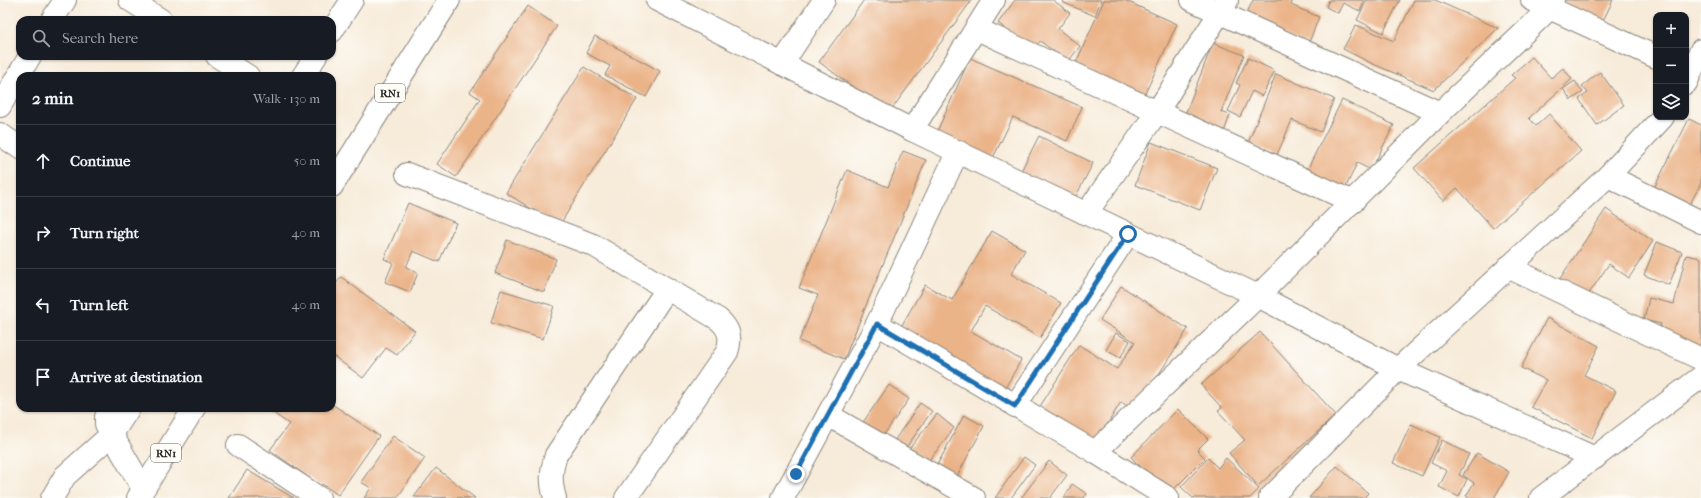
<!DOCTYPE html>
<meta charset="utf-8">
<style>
body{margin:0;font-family:"IM FELL French Canon",serif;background:#20242c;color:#f1f3f6}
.controls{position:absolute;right:12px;top:12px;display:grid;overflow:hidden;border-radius:8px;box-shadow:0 1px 3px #0004}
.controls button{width:36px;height:36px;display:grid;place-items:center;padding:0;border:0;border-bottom:1px solid #363941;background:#171b24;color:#f1f3f6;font:20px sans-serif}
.stop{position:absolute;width:12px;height:12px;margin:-9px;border:3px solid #1f6fb2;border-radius:50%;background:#fff}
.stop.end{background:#1f6fb2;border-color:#fff;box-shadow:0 1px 4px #0008}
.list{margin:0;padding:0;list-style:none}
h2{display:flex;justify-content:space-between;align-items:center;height:52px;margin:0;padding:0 16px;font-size:17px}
h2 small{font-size:13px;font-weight:400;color:#9ea1a6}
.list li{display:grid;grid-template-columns:26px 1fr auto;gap:12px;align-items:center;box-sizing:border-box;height:72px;padding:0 16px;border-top:1px solid #363941}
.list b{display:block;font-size:15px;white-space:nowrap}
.list em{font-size:13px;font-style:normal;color:#9ea1a6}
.icon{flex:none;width:22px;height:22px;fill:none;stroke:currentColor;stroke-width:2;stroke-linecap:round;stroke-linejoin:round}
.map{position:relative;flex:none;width:1701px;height:498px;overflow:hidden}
.search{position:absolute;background:#171b24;box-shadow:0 1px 3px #0004;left:16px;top:16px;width:320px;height:44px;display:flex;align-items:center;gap:10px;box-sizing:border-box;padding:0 14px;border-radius:12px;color:#9ea1a6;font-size:15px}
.panel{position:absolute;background:#171b24;box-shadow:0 1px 3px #0004;left:16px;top:72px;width:320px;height:340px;border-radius:12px}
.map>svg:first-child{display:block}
</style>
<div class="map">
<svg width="1701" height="498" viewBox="0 0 1701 498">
<rect width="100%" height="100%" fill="#fdfcf7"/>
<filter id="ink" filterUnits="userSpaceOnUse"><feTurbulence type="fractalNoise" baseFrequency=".025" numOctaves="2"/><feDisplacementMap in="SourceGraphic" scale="8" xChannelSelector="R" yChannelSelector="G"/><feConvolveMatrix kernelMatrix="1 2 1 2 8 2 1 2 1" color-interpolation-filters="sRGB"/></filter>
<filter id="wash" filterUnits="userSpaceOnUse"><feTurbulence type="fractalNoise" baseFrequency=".012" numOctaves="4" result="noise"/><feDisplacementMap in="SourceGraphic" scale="16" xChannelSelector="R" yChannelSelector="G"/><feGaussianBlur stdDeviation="0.9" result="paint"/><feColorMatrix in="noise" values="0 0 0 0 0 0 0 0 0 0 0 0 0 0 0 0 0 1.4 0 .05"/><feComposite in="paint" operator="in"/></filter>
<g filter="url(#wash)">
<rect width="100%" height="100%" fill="#f7ebd9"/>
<g id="blocks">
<g fill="#ebb388">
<polygon points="864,0 972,0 889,113 819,62"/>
<polygon points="1015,0 1053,0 1070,13 1058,29 1080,46 1068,62 1040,41 1033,50 998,23"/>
<polygon points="1063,0 1101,0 1095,16 1062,2"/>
<polygon points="1104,0 1124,0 1177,24 1144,96 1075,65"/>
<polygon points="1253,0 1293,0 1291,5 1319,17 1308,45 1245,17"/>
<polygon points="1329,0 1365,0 1360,11 1343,3 1338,13 1326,7"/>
<polygon points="1367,0 1400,0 1383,33 1357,20"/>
<polygon points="1414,0 1435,0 1498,28 1434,90 1373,64 1343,49 1356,25 1394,41"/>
<polygon points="1557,0 1613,0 1600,27"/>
<polygon points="528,6 557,26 456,177 437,164 480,99 470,92"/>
<polygon points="595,36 660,71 646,97 605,75 610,66 586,53"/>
<polygon points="1213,43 1244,55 1221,112 1230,115 1224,132 1184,117"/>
<polygon points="1532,57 1551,78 1563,68 1572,79 1529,118 1536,126 1549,114 1581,151 1493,228 1457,188 1443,201 1414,168 1515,78 1511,75"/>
<polygon points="970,58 1082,107 1067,141 1013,117 991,162 935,136"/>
<polygon points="1248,58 1275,71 1262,96 1252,91 1240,117 1228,111 1240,85 1236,83"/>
<polygon points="584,67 637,99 559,226 506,193"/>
<polygon points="1600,72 1624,105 1597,125 1579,99 1588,93 1582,86"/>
<polygon points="1276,74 1334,99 1321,132 1292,120 1277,155 1248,143"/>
<polygon points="1575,81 1583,92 1571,100 1563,89"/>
<polygon points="1342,100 1394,125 1371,170 1357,163 1344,191 1306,172"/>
<polygon points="1689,119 1701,125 1701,183 1686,212 1651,194"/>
<polygon points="1039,136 1093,163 1074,200 1020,173"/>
<polygon points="1151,142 1217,168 1200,210 1135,185"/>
<polygon points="903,151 926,160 844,359 799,341 818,295 799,288 847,170 888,187"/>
<polygon points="408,203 456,223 439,262 413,251 406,267 418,273 410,292 385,282 393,263 384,259"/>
<polygon points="1606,209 1653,241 1629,278 1609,264 1584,301 1557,283"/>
<polygon points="992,231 1025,250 1011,274 1061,303 1040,338 985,306 971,331 1021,360 1004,390 899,330 925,285 952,300"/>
<polygon points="507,240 556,259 544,292 495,273"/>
<polygon points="1657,242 1682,252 1669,285 1644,275"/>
<polygon points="1686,255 1701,258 1701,346 1658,336 1661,324 1644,320 1649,298 1674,304"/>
<polygon points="341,277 415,331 397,355 386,348 363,378 332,355 332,289"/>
<polygon points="1121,286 1188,329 1135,411 1121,402 1095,444 1039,408 1079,345 1117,369 1135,342 1100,320"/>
<polygon points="501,290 554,306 543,339 491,323"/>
<polygon points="1547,318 1599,346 1584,375 1616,391 1592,438 1531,407 1546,380 1521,368"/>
<polygon points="1260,332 1336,415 1258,486 1229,453 1245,440 1218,411 1222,408 1201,385"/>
<polygon points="1116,333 1130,341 1120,358 1106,350"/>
<polygon points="889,385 909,399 879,442 859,428"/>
<polygon points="920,403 932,411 905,449 894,441"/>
<polygon points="332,404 379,436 338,495 322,484 321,486 270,450 289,424 266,408 332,408"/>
<polygon points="1178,409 1208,439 1197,450 1205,458 1168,495 1131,457"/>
<polygon points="937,414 954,428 927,463 909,449"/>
<polygon points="964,415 984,426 956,478 936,467"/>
<polygon points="1411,424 1440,437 1422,476 1393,463"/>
<polygon points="393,436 425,458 397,498 364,498 371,488 361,482"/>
<polygon points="1442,440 1469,454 1459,475 1467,479 1459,497 1439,487 1447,471 1431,463"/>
<polygon points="1477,453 1509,472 1494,498 1469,498 1466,496 1474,483 1463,475"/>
<polygon points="1024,457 1035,465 1011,498 995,498"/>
<polygon points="1208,458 1218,468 1226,458 1259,489 1250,498 1193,498 1181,487"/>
<polygon points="1049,461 1067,475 1050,498 1021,498"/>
<polygon points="1337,466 1368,493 1364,498 1309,498"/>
<polygon points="436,468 475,498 414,497"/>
<polygon points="247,470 272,485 294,498 229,498"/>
<polygon points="1072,484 1087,494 1084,498 1064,498"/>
</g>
</g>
</g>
<g filter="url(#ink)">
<use href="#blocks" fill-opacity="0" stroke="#8a847a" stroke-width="1"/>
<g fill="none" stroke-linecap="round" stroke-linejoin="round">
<g stroke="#8a847a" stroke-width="24">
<g id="minor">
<polyline points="130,0 161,20"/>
<polyline points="657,0 912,130 1258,296 1398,369 1595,458"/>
<polyline points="1192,0 1440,113"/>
<polyline points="1532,0 1656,57"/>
<polyline points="52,20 65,0"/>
<polyline points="977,29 1353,202"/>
<polyline points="332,31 352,0"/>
<polyline points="217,56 248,76"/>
<polyline points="782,64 824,0"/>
<polyline points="303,76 316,56"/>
<polyline points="1686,83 1701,50"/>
<polyline points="0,106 30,56"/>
<polyline points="912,130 994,0"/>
<polyline points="0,134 20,148"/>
<path d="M407,174L593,245L718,319C729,328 732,338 727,352L626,498"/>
<polyline points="1608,176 1701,222"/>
<polyline points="1086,214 1157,112 1227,1"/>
<polyline points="1508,267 1701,359"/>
<polyline points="877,324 1095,452 1168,498"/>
<polyline points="1015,406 1128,234"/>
<polyline points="109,408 106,417 106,424 143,489"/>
<polyline points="828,415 974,498"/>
<polyline points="238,445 319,498"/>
<polyline points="1095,452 1258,296 1440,113 1550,8 1553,0"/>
<polyline points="52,498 65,476 112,434 129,408"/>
<path d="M555,498C550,481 551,471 556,455L667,289"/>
<polyline points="783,498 877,324 958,151"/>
<polyline points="1270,498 1398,369 1608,176 1663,117"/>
<polyline points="1541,498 1701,377"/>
</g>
</g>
<g stroke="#8a847a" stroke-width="24">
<g id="major">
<polyline points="332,186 449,0"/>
<polyline points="138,498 194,408"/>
</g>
</g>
<use href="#minor" stroke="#fff" stroke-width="22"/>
<use href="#major" stroke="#fff" stroke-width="22"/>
</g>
</g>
<g fill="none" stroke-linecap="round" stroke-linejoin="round" filter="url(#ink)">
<polyline stroke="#1f6fb2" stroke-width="5" points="796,474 877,324 1015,406 1128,234"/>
</g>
<g text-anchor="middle" stroke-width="4" stroke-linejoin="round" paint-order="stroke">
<g fill="#fdfcf7" stroke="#605f5e" stroke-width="1">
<rect x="375" y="84" width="30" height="18" rx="3"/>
<rect x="151" y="444" width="30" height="18" rx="3"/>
</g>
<g font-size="11" font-weight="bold" fill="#1c1c1c">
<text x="390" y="97">RN1</text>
<text x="166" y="457">RN1</text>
</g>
</g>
</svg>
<div class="controls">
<button>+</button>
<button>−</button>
<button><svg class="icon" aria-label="layers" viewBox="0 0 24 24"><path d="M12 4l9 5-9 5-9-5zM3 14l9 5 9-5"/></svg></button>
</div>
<div class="stop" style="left:1128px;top:234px"></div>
<div class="stop end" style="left:796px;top:474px"></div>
<div class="search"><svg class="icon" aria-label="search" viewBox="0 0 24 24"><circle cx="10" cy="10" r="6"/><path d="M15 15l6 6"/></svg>Search here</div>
<section class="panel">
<h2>2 min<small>Walk · 130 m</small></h2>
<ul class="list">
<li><svg class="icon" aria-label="ahead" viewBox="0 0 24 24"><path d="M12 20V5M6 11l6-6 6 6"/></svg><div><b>Continue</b></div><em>50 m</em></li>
<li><svg class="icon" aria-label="right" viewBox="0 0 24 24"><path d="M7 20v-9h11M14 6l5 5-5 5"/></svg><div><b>Turn right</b></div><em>40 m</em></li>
<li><svg class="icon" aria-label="left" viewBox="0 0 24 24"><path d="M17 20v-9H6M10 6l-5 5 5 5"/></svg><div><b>Turn left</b></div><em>40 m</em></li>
<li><svg class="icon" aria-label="arrive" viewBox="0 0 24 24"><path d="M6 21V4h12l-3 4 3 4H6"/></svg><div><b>Arrive at destination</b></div></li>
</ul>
</section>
</div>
